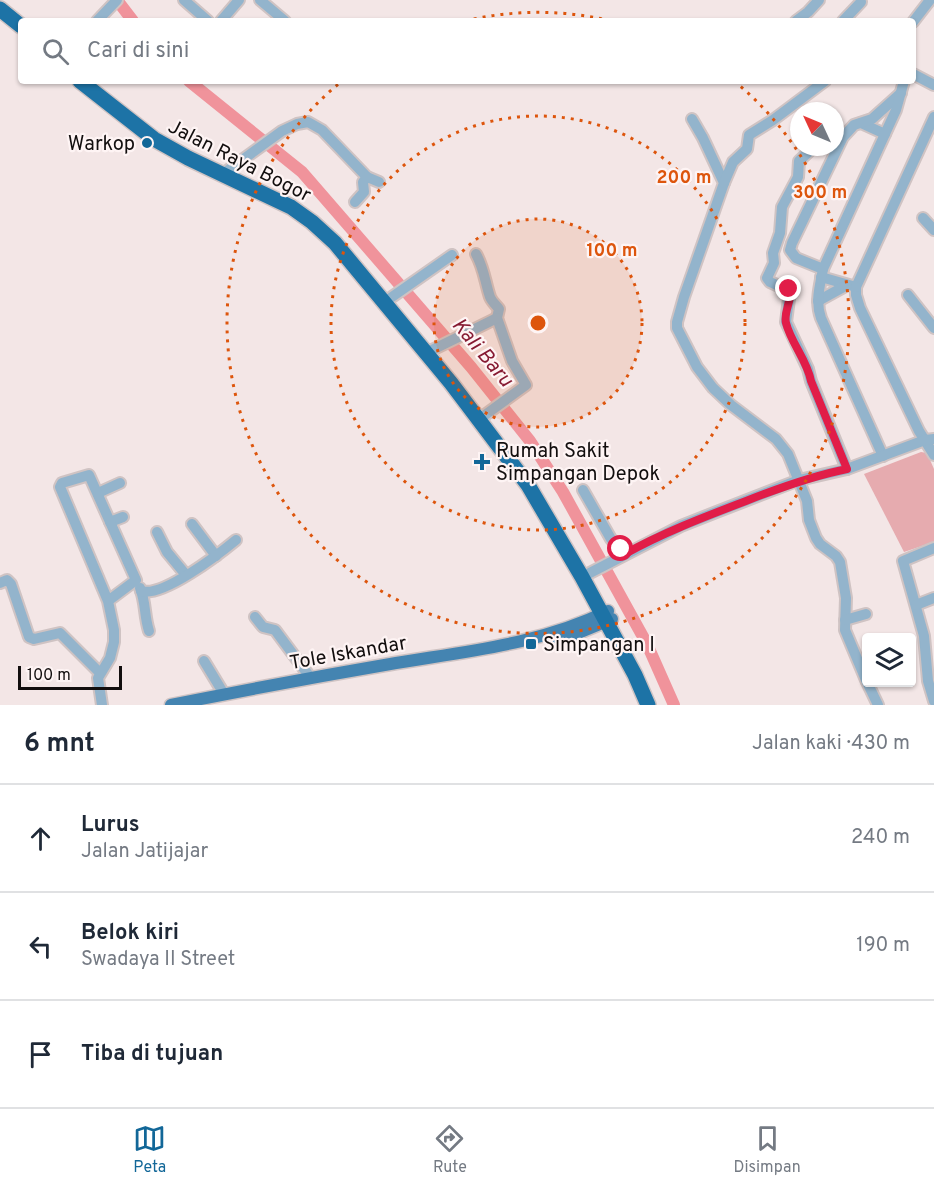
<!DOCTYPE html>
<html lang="id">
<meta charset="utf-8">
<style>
body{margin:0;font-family:Overpass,sans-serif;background:#f2f2f3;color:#1f2937}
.controls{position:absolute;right:18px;bottom:18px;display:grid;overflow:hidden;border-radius:6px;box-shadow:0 2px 4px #0004}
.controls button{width:54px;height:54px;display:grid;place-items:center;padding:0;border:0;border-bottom:2px solid #e0e1e3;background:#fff;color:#1f2937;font:30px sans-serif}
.compass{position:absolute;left:790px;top:102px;width:54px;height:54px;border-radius:50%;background:#fff;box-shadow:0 2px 4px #0004;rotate:314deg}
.scale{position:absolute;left:18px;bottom:15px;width:104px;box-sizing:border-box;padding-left:6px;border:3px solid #120e0e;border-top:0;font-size:16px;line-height:21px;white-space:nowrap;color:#120e0e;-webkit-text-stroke:4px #fef4f4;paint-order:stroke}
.stop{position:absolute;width:18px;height:18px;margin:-14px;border:4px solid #e11d48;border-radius:50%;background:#fff}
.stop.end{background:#e11d48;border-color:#fff;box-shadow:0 2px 6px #0008}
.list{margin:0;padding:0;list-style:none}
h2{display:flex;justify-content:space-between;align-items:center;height:78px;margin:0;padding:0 24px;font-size:26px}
h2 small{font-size:20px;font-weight:400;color:#747a83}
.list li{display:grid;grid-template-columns:39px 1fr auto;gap:18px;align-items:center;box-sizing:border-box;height:108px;padding:0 24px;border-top:2px solid #e0e1e3}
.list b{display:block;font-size:22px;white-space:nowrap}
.list p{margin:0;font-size:20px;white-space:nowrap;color:#747a83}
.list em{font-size:20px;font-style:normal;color:#747a83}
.icon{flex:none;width:33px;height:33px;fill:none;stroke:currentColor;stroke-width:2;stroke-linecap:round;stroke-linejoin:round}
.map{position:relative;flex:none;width:934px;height:705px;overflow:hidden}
.search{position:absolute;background:#fff;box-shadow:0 2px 4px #0004;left:18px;right:18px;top:18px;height:66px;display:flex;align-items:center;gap:15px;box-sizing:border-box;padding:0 21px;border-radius:6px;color:#747a83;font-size:22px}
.sheet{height:402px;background:#fff}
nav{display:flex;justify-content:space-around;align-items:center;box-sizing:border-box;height:84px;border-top:2px solid #e0e1e3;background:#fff;font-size:16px;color:#747a83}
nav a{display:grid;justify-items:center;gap:3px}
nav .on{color:#126798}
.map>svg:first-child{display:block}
</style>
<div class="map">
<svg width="934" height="705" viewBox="0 0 934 705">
<rect width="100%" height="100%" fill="#f3e6e6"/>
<polygon fill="#e6abaf" points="921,452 927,453 934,469 934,542 904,552 864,474"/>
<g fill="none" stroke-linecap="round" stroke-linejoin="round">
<g stroke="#f0939b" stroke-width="12">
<polyline points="117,0 133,21"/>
<polyline points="189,81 302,172 471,367 530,441 563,492 647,644 674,705"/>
</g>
<g stroke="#cfc3c3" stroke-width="14">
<g id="minor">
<polyline points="184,0 208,21"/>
<polyline points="260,0 285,21"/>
<polyline points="97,21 117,0"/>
<polyline points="221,21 239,0"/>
<polyline points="796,21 808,12 819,0"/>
<polyline points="843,21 861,2"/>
<polyline points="913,22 930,0"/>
<polyline points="913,74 934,85"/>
<polyline points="934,117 856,287 856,295 860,308 919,431 934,455"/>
<polyline points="692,119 703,138 724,183 684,297 677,322 677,328 697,367 713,388 731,405 776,439 788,454 807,501 809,520 816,538 820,544 836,556 840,562 846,598 845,630 866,680"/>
<polyline points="861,123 885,134"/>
<polyline points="814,147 799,161 798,177 782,207 780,233 773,253 774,263 767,278 770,282 790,291 786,322 808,369 811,381 847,469"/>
<polyline points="223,174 282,131 297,124 308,122 322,130 367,177 379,182"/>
<polyline points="724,183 733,162 747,149 749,135 773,120 825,81"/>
<polyline points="355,202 364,192 363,182 367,177"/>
<polyline points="923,218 934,230"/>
<path d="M476,254C484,268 485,282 490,297C492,302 496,305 499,309L497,318L512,361L526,385L485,415"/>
<polyline points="823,269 796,258 790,250 792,243 843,137 854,125 872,119 901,93"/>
<polyline points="821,277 856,287"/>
<polyline points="908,295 934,328"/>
<polyline points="389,299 452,255"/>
<polyline points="818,301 847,285"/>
<polyline points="432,350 497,318"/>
<path d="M883,456L821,318C815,301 820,286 823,269L896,110L904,81"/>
<polyline points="583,490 611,539 621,549 623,555"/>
<polyline points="98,493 120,483"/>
<polyline points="110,522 123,517"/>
<polyline points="192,524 216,556"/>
<polyline points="157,532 167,552 186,575"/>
<polyline points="934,548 903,561 924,636 928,681 934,701"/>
<polyline points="582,577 681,526 719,511 799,480 847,469 925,440 934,439"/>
<polyline points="0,583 7,580 11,584 29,637 34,639 60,633 100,673"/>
<path d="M140,588C146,602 144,616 149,631"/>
<path d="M141,591C162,598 219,554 236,540"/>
<polyline points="916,605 934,598"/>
<polyline points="255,617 263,627 275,630 310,677"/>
<polyline points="845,620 866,614"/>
<polyline points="204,661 224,694"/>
<polyline points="867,682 878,705"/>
<polyline points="102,705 98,678 110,658 114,642 114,630 108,601 60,487 62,483 89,475 136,580 108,601"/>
</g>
</g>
<g stroke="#cfc3c3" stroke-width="15">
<g id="major">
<polyline points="551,639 571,636 612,619"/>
<path d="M171,705C245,690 320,676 396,663C468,651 541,644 608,611"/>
</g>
</g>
<g stroke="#cfc3c3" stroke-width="18">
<g id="highway">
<polyline points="0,9 21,26"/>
<polyline points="80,81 154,139 188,158 291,207 312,222 335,243 451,383 528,485 582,577 635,675 648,705"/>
</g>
</g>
<use href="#minor" stroke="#93b4cc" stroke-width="10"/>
<use href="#major" stroke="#4484b1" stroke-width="12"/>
<use href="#highway" stroke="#1d73a6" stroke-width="15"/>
</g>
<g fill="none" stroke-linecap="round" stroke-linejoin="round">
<path stroke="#e11d48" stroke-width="8" d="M621,549L623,555C662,533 704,517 746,501C779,488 812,476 847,469L811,381C807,360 791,343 786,323C783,312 793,300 789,289"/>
</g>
<circle cx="538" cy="323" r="104" fill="#dd550c" fill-opacity=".12"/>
<g fill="none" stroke="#dd550c" stroke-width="3" stroke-dasharray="3 6">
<circle cx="538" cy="323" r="104"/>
<circle cx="538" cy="323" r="207"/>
<path d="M465 21A311 311 0 0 1 611 21M734 81A311 311 0 1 1 342 81"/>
</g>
<g fill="#126798" stroke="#fef4f4" stroke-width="2">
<circle cx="147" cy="143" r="6"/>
<path d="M479 453h6v6h6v6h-6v6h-6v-6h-6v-6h6z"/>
<rect x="525" y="638" width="12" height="12" rx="3"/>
</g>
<g text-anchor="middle" stroke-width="4.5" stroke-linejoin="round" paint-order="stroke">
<g font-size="20" fill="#120e0e" stroke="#fef4f4" text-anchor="start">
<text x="135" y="150" text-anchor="end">Warkop</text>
<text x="496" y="457">Rumah Sakit<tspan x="496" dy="23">Simpangan Depok</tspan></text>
<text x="543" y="651">Simpangan I</text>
</g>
<g font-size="20" fill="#120e0e" stroke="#fef4f4">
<text transform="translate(240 160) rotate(27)" y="7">Jalan Raya Bogor</text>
<text transform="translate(348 652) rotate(-10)" y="7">Tole Iskandar</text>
</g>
<g font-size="21" font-style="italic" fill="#861a32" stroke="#fef4f4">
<text transform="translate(483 352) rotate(50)" y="7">Kali Baru</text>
</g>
</g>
<circle cx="538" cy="323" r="9" fill="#dd550c" stroke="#fef4f4" stroke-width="3"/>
<g font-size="18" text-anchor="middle" font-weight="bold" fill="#dd550c" stroke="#fef4f4" stroke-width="4.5" stroke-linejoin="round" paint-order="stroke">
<text x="684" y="183">200 m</text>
<text x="820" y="198">300 m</text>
<text x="612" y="256">100 m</text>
</g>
</svg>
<div class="controls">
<button><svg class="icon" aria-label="layers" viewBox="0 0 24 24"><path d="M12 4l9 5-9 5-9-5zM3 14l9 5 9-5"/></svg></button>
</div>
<svg class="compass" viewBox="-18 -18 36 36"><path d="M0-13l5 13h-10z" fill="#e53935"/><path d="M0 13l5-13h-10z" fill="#747a83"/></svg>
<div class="scale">100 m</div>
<div class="stop" style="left:621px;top:549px"></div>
<div class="stop end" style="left:789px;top:289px"></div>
<div class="search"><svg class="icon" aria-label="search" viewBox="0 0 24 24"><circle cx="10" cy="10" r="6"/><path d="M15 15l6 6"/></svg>Cari di sini</div>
</div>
<section class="sheet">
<h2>6 mnt<small>Jalan kaki · 430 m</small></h2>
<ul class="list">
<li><svg class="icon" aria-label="ahead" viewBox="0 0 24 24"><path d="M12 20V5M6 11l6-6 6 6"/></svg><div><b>Lurus</b><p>Jalan Jatijajar</p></div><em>240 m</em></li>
<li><svg class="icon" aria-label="left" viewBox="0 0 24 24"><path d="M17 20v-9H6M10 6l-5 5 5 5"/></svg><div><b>Belok kiri</b><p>Swadaya II Street</p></div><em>190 m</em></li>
<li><svg class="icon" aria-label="arrive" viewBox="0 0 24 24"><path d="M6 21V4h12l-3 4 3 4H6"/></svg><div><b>Tiba di tujuan</b></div></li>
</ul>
</section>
<nav>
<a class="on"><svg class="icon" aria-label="map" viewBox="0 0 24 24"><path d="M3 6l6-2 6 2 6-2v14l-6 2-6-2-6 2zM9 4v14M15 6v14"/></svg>Peta</a>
<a><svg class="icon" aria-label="directions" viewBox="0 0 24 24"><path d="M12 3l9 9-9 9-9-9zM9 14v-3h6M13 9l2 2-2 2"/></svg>Rute</a>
<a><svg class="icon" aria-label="saved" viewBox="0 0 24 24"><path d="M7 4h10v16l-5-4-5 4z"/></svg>Disimpan</a>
</nav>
